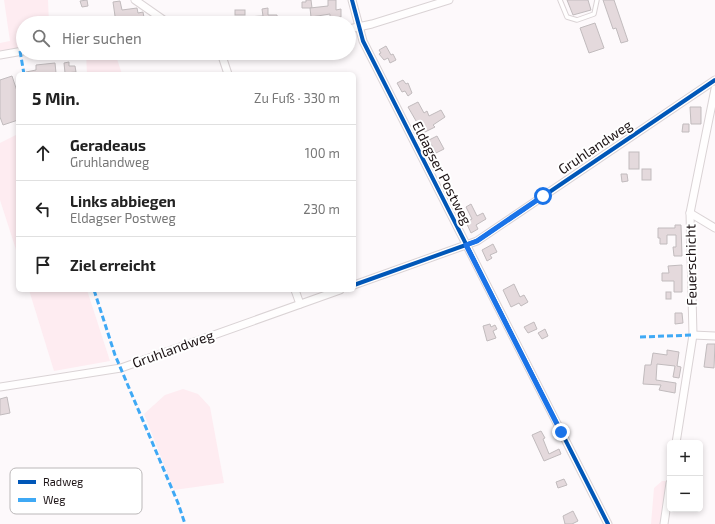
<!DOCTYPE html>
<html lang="de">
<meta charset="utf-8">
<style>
body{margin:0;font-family:"Exo 2",sans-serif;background:#f6f6f6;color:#222}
.controls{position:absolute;right:12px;bottom:12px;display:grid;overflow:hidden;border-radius:6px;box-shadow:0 2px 6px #0003}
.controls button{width:36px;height:36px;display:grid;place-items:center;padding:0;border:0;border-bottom:1px solid #e0e0e0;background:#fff;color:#222;font:20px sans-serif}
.stop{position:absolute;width:12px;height:12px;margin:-9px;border:3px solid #1a73e8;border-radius:50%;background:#fff}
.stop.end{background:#1a73e8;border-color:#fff;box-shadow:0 1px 4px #0008}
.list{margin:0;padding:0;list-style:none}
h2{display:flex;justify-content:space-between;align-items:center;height:52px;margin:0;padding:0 16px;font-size:17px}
h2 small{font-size:13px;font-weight:400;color:#767676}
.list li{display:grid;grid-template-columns:26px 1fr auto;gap:12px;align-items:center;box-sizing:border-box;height:56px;padding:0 16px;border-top:1px solid #e0e0e0}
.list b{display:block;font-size:15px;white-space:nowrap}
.list p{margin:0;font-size:13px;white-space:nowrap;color:#767676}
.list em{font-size:13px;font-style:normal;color:#767676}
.icon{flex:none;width:22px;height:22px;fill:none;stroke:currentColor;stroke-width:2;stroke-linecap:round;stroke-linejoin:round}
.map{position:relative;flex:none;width:715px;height:524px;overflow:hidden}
.search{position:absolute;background:#fff;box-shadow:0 2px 6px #0003;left:16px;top:16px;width:340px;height:44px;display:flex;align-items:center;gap:10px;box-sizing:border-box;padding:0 14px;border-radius:22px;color:#767676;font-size:15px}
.panel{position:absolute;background:#fff;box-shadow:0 2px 6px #0003;left:16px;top:72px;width:340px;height:220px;border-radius:6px}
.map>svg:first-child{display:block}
</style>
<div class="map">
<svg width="715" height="524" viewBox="0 0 715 524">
<rect width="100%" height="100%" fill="#fdf9fb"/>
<g fill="#feecf1">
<polygon points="4,0 48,0 49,23 23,23 23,48 0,51 0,43 10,41"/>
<polygon points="109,16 110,23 59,23"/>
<polygon points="86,53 115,53 122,74 87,74"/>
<polygon points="18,134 18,256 0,200 0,143"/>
<polygon points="29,290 87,290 110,361 54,371"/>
<polygon points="183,389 198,394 210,407 224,483 174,490 144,414 165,395"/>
<polygon points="662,481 668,481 661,524 651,524 654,488"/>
</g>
<g fill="#e4d9dc" stroke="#c1bbbd">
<polygon points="87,0 88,6 82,7 80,1"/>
<polygon points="306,0 311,0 312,8 302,8 302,2 306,2"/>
<polygon points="328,0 336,0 336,10 341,9 341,17 330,18 330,14 311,17 310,8 328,6"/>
<polygon points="567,0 588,0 591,10 573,15"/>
<polygon points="603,0 614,0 628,41 621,43 616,28 613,29"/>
<polygon points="120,1 122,10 137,8 138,13 143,12 145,23 140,23 139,20 116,23 113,2"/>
<polygon points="268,8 268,15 277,15 278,23 246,23 246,17 263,16 262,9"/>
<rect x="235" y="10" width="10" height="5"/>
<polygon points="226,18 235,18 236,23 226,23"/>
<polygon points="595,23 604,48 589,53 580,28"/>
<polygon points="386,46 391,55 393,54 396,60 390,63 388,58 384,60 379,54 381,53 379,50"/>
<polygon points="69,62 69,66 75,66 76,72 65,73 64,63"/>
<polygon points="55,63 56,73 26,74 26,72 36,70 36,65"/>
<polygon points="12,76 18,94 18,120 3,125 0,117 0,80"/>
<polygon points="403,80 406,84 408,83 412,93 408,96 405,91 402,92 397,83"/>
<polygon points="418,102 424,113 427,111 429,116 441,110 445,117 433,125 435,127 423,133 408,107"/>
<polygon points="690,107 701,107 701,124 691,124"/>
<polygon points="683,124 689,124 689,132 682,132"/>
<polygon points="437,136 444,149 436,153 429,140"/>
<rect x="629" y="152" width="10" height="17"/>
<rect x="642" y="169" width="9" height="11"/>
<polygon points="621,174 627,174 628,181 622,182"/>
<polygon points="471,204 477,216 483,213 486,219 476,225 478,229 471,233 466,222 472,219 466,207"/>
<polygon points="675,225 681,225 682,256 674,256 673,247 676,247 676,235 667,235 667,244 660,244 660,238 658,238 658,228 675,228"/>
<polygon points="493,244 497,252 490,255 492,258 487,261 482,250"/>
<polygon points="682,265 682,292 674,292 674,281 662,281 662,273 669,273 668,266"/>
<polygon points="514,284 520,297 524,295 528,302 521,306 519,303 511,307 503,290"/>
<rect x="666" y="292" width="5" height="7"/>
<polygon points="675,313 682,313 683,323 675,324"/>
<polygon points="534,322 537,329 528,333 524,327"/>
<polygon points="490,324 491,327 495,325 497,329 493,331 496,338 487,341 483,326"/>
<polygon points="545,329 548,336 542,339 538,333"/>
<polygon points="707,344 715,344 714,368 704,367"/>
<polygon points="667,350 679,352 677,366 681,367 679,378 673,377 675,366 657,364 656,380 676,383 675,393 659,390 661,385 643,384 645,365 651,365 653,353 667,355"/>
<polygon points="7,397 10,413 0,415 0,399"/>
<polygon points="541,431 545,438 543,439 549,454 559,449 561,454 544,461 532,435"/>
<polygon points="564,479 567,485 558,488 556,482"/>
<polygon points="573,511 578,521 572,524 565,524 563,516"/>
</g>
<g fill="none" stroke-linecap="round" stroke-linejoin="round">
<g stroke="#dad3d5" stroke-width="5.5">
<polyline id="lane" points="560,0 567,17 577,20 594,14 597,0"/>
</g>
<g stroke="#dad3d5" stroke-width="9">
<g id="street">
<polyline points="135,0 168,23"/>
<polyline points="352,0 363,41 608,524"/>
<polyline points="349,29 372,24 449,0"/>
<polyline points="221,53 228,74"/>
<polyline points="0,55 23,51"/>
<polyline points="690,213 715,228"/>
<polyline points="354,285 477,241 715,80"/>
<polyline points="295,290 300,304"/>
<polyline points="693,335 715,336"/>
<polyline points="0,387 121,368 340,290"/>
<polyline points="676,443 693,335 690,213 715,89"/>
<polyline points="664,524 670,483"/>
</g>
</g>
<use href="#lane" stroke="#fffefe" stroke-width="3.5"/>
<use href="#street" stroke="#fffefe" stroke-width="7"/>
<g stroke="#3fa9f5" stroke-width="3" stroke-dasharray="6 3" stroke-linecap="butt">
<polyline points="20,51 24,74"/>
<polyline points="94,290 115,355 178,503 185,524"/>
<polyline points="640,337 693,335"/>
</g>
<g stroke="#fff" stroke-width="6">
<g id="cycleway">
<polyline points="352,0 363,41 608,524"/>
<polyline points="354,285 477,241 715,80"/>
</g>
</g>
<use href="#cycleway" stroke="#0057b8" stroke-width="4"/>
</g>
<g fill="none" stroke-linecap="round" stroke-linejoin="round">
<polyline stroke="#1a73e8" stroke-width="5" points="543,196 477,241 466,245 561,432"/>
</g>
<g text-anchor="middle" stroke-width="4" stroke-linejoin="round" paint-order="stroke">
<g font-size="14" fill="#1d1416" stroke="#fff">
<text transform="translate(595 147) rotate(-34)" y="5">Gruhlandweg</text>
<text transform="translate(442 173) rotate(63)" y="5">Eldagser Postweg</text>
<text transform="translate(691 265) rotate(-91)" y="5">Feuerschicht</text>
<text transform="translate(173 349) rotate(-20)" y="5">Gruhlandweg</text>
</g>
</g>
<rect x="10" y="468" width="132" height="46" rx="6" fill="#fff" stroke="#bbb8b9" stroke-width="1"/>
<rect x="18" y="480" width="18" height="4" fill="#0057b8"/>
<rect x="18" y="498" width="18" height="4" fill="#3fa9f5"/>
<g font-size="11" fill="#1d1416">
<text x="43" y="486">Radweg</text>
<text x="43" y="504">Weg</text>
</g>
</svg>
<div class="controls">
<button>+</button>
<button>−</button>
</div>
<div class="stop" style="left:543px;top:196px"></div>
<div class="stop end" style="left:561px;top:432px"></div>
<div class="search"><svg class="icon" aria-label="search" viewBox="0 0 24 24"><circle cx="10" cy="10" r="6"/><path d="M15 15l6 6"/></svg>Hier suchen</div>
<section class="panel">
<h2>5 Min.<small>Zu Fuß · 330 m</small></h2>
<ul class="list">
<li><svg class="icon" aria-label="ahead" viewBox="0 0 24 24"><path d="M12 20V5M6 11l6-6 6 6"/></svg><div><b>Geradeaus</b><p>Gruhlandweg</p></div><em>100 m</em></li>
<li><svg class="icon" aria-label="left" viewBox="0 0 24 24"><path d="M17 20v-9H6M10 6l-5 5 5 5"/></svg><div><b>Links abbiegen</b><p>Eldagser Postweg</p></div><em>230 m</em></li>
<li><svg class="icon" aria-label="arrive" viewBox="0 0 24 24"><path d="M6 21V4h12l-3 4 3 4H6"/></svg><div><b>Ziel erreicht</b></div></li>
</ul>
</section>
</div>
